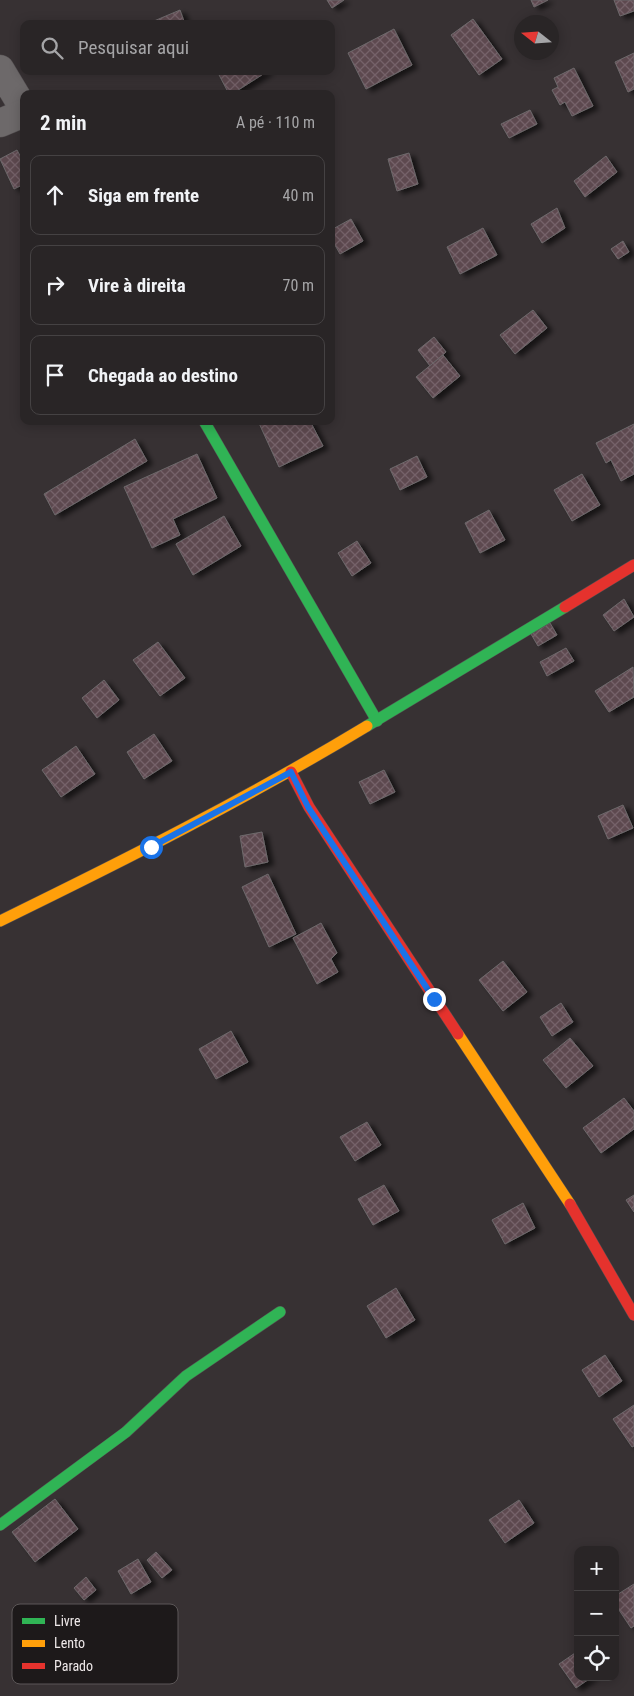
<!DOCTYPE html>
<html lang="pt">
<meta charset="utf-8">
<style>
body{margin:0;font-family:"Roboto Condensed",sans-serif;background:#353132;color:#f1f3f6}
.controls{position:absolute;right:15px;bottom:15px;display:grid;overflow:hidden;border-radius:10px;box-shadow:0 2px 12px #0003}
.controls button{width:45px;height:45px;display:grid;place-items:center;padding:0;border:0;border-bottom:1px solid #454243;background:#292526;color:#f1f3f6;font:25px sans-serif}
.compass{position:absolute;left:514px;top:15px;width:45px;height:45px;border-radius:50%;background:#292526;box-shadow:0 2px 12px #0003;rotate:287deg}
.stop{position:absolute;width:15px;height:15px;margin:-11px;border:4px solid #1a73e8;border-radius:50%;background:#fff}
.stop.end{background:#1a73e8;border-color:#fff;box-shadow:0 1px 5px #0008}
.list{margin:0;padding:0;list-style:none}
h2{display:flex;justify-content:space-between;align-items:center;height:65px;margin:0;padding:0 20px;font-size:21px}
h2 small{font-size:16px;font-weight:400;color:#a5a5a7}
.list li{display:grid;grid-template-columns:32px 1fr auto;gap:15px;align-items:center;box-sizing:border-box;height:80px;margin:0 10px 10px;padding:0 10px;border:1px solid #454243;border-radius:10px}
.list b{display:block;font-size:19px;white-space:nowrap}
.list em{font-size:16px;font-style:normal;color:#a5a5a7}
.icon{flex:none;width:28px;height:28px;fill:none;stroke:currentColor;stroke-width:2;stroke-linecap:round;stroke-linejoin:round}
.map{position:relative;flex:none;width:634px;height:1696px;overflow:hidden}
.search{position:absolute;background:#292526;box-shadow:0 2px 12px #0003;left:20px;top:20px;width:315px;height:55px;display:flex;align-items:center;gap:12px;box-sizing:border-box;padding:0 18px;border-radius:10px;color:#a5a5a7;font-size:19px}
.panel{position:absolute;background:#292526;box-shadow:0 2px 12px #0003;left:20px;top:90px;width:315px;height:335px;border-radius:10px}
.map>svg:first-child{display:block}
</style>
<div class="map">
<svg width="634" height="1696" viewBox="0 0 634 1696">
<defs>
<pattern id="building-cross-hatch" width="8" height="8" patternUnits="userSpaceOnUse" patternTransform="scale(1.25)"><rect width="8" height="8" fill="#5d4850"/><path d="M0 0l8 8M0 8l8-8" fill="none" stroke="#756269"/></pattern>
<filter id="shadow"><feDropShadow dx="5.5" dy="3" stdDeviation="2.5" flood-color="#0009"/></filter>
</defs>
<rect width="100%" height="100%" fill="#373133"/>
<g fill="url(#building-cross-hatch)" stroke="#6d696b" filter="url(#shadow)">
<polygon points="327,0 344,0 332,8"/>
<polygon points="531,0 548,0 534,7"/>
<polygon points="614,0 634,0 634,11 620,16"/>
<polygon points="180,10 185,24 156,24 154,21"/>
<polygon points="473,19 502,59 479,75 451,35"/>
<polygon points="394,29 412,65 366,89 348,53"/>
<polygon points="634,53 634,89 628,92 615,62"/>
<polygon points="574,68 593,106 572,116 565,102 560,105 552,90 558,87 554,78"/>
<polygon points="217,71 268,71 232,94 229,94"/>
<polygon points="530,110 537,124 509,138 501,124"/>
<polygon points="17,150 24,163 24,184 14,189 0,159"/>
<polygon points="409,153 418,184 397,191 388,159"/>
<polygon points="606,156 617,172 585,197 574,181"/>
<polygon points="557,208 565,228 542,243 531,224"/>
<polygon points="351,219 363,241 340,254 331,238 331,230"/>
<polygon points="483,228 497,255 460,274 447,247"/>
<polygon points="623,241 629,252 618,259 611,249"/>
<polygon points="533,310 547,328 515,354 500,335"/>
<polygon points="434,337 446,352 430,366 418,350"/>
<polygon points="443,355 460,376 433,398 416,377"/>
<polygon points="258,421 310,421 323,446 279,467"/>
<polygon points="634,424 634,474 621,481 611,460 606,463 596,443"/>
<polygon points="135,439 147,461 55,515 44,494"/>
<polygon points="197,454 217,498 173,519 180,535 152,548 124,487"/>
<polygon points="417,456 427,477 400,490 390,469"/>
<polygon points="582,474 600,505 572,521 554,490"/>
<polygon points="489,510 505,540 480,553 465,523"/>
<polygon points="224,516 241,546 193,575 176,544"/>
<polygon points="357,541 371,563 352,576 338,553"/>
<polygon points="624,599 634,617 614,631 603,615"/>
<polygon points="550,623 557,635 538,646 531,634"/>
<polygon points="158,642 185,678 160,696 133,660"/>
<polygon points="566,648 574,661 547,676 540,662"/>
<polygon points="633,667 634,697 609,712 595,691"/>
<polygon points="104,680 119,700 97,718 82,698"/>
<polygon points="154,734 172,761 144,779 127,752"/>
<polygon points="76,746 95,774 61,797 42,770"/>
<polygon points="384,770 395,792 370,804 359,782"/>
<polygon points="623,805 633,828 608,839 598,816"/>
<polygon points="262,832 268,862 245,867 240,836"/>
<polygon points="268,874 296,934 269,947 242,887"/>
<polygon points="321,923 337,953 331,959 338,972 317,984 293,938"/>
<polygon points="503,961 527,992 503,1011 479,980"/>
<polygon points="561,1003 573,1022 552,1036 540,1017"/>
<polygon points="231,1031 248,1062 216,1079 199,1049"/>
<polygon points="570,1038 593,1066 566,1088 543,1060"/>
<polygon points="624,1098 634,1111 634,1129 601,1153 583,1128"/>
<polygon points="367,1122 381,1145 355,1161 340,1137"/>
<polygon points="384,1185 399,1211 373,1225 358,1199"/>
<polygon points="634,1195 634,1212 626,1200"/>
<polygon points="523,1203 535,1228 505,1244 492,1220"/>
<polygon points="396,1288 415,1320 386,1338 367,1306"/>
<polygon points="605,1355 622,1381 599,1397 582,1370"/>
<polygon points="634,1405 634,1446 632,1447 613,1419"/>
<polygon points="55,1499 78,1529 35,1562 12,1532"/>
<polygon points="519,1500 534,1523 505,1543 489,1520"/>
<polygon points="156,1552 172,1570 162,1578 147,1560"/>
<polygon points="138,1559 151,1582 131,1594 118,1571"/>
<polygon points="86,1577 96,1590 84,1600 74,1588"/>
<polygon points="634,1584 634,1626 631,1628 615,1604 615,1596"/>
<polygon points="578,1651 578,1677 592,1677 576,1688 559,1664"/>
</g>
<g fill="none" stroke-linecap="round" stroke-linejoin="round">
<g stroke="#544f51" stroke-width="29">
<g id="street">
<polyline points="0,69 24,109"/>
<polyline points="0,123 24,113"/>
</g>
</g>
<g stroke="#544f51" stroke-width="12">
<g id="fast">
<polyline points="204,421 377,721"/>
<polyline points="367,726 565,607"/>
<polyline points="0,1525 126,1432 186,1376 280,1312"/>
</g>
</g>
<g stroke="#544f51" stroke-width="12">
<g id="slow">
<path d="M0,921C125,860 248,798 367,726"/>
<polyline points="458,1034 570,1204"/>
</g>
</g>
<g stroke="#544f51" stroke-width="12">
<g id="jam">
<polyline points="565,607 634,565"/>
<polyline points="291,772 309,807 458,1034"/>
<polyline points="570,1204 634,1315"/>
</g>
</g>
<use href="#street" stroke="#6d696a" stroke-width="28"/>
<use href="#fast" stroke="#30b455" stroke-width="11"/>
<use href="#slow" stroke="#ff9f0a" stroke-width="11"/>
<use href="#jam" stroke="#e5322d" stroke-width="11"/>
</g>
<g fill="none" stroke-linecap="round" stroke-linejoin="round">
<polyline stroke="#1a73e8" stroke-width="6" points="151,847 291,772 308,807 434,999"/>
</g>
<rect x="12" y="1604" width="166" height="80" rx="8" fill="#1d191a" stroke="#5c5758" stroke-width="1"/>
<rect x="22" y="1618" width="23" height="6" fill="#30b455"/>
<rect x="22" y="1640" width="23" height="7" fill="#ff9f0a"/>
<rect x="22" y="1663" width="23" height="6" fill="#e5322d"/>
<g font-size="14" fill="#eee8e9">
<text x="54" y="1626">Livre</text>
<text x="54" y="1648">Lento</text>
<text x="54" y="1671">Parado</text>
</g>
</svg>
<div class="controls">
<button>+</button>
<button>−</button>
<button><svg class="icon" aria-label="locate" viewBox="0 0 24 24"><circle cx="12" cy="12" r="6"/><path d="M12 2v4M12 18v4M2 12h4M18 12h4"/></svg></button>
</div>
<svg class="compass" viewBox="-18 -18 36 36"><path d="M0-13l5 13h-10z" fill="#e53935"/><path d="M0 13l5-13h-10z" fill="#a5a5a7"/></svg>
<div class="stop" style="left:151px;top:847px"></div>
<div class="stop end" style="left:434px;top:999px"></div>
<div class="search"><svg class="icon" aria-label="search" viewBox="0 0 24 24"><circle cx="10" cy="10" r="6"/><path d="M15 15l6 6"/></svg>Pesquisar aqui</div>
<section class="panel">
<h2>2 min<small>A pé · 110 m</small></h2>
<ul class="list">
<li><svg class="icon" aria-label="ahead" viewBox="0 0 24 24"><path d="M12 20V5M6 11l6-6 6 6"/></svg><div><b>Siga em frente</b></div><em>40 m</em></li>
<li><svg class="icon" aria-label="right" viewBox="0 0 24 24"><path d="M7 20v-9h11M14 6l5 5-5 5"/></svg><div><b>Vire à direita</b></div><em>70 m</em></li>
<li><svg class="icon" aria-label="arrive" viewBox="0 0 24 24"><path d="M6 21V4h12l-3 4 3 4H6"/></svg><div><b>Chegada ao destino</b></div></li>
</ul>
</section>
</div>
